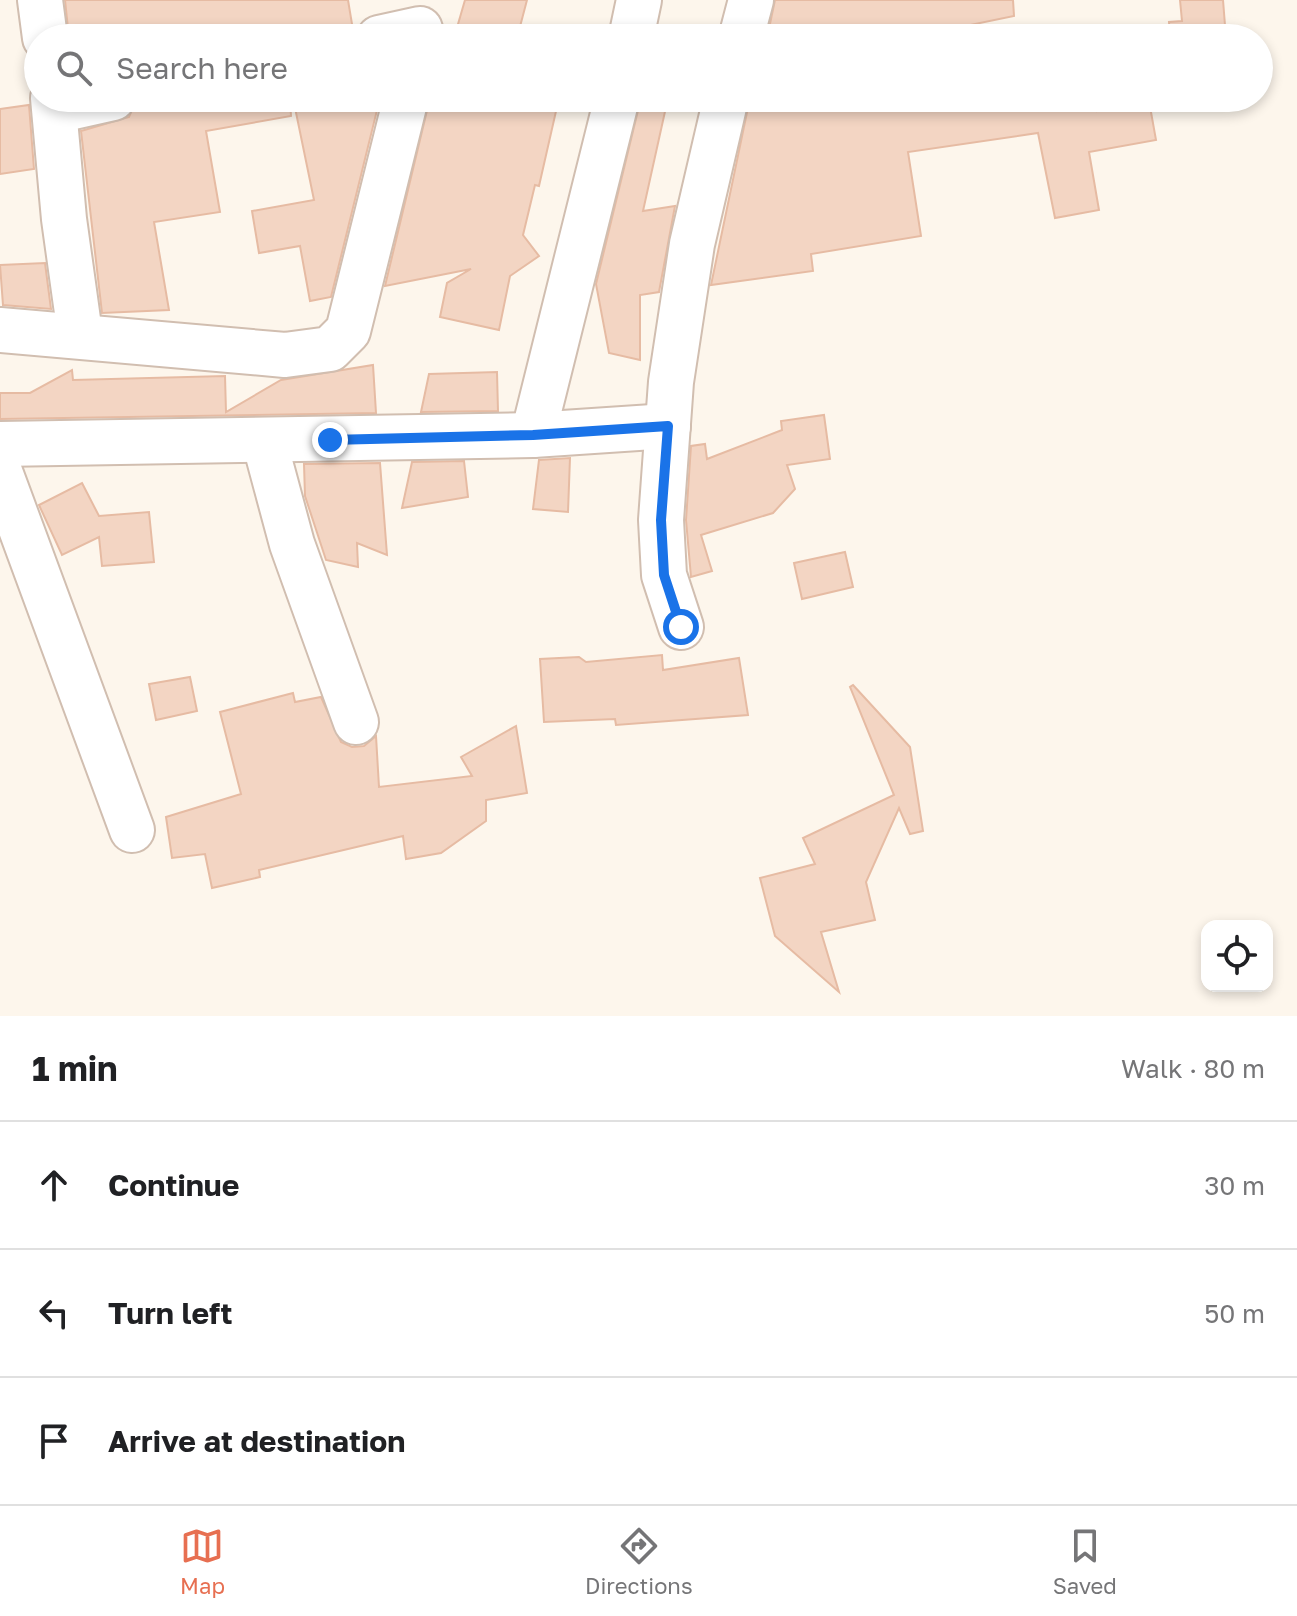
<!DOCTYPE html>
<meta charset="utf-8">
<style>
body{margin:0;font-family:"Golos Text",sans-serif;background:#f6f6f6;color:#202124}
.controls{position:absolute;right:24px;bottom:24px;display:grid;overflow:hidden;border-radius:16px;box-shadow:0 4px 12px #0003}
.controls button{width:72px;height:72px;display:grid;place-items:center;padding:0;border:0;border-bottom:2px solid #e0e0e0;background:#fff;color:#202124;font:40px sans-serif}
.stop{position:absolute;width:24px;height:24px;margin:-18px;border:6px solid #1a73e8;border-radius:50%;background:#fff}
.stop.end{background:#1a73e8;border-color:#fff;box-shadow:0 2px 8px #0008}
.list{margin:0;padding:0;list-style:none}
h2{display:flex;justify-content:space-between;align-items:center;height:104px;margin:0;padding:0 32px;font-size:34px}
h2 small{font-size:26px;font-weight:400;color:#757577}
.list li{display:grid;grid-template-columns:52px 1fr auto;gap:24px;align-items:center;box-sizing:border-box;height:128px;padding:0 32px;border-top:2px solid #e0e0e0}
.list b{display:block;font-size:30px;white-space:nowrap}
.list em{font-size:26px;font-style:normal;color:#757577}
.icon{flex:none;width:44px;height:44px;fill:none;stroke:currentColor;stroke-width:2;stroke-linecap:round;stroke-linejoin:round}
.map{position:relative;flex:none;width:1297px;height:1016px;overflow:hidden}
.search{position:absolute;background:#fff;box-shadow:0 4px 12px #0003;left:24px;right:24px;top:24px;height:88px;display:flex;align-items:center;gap:20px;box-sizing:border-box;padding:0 28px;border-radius:44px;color:#757577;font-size:30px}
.sheet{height:488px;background:#fff}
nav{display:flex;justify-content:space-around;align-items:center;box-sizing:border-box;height:112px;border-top:2px solid #e0e0e0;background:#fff;font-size:22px;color:#757577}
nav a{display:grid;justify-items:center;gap:4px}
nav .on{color:#e76f51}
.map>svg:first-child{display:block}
</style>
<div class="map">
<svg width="1297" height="1016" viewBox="0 0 1297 1016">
<rect width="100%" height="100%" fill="#fdf6ec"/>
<g fill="#f3d5c3" stroke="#e6bba3" stroke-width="2">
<polygon points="65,0 348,0 354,36 69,38"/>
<polygon points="465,0 527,0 517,38 454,38"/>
<polygon points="775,0 1013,0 1014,16 936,32 936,38 767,38"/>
<polygon points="1180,0 1223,0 1226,38 1170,38 1169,22 1182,21"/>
<polygon points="1044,29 1098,30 1098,38 1044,38"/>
<polygon points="137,98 290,98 291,116 206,131 220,212 154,222 169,310 102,313 81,131 129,117"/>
<polygon points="293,98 380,98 331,297 310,301 300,246 259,253 252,211 314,200"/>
<polygon points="430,98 559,98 539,186 535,185 523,235 539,256 510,276 499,330 440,317 447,283 471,269 385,286"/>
<polygon points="641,98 668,98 643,211 675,206 659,292 640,295 640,360 609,353 596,284"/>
<polygon points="750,98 1097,98 1097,111 1149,101 1156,140 1089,152 1099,210 1055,218 1038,133 908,152 921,236 811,254 813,271 711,285"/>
<polygon points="29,105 34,169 0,174 0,109"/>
<polygon points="45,263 51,309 3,305 0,265"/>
<polygon points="373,365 376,413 0,419 0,393 30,393 72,370 73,380 225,376 226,412 281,380"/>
<polygon points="497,372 498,411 421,412 429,374"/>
<polygon points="824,415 830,459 787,465 795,489 773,513 701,535 712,571 691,577 686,520 691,446 705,444 707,459 782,430 781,421"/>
<polygon points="570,458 568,512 533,509 539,460"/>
<polygon points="464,461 468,497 402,508 412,462"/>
<polygon points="380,463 387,555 357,543 358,567 326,560 305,496 304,464"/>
<polygon points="82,483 99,516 149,512 154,562 102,566 99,537 62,555 39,505"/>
<polygon points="845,552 853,587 802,599 794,563"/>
<polygon points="662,655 663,670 739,658 748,715 616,725 615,719 544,722 540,659 579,657 586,662"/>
<polygon points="190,677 197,711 156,720 149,684"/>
<polygon points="853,685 910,747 923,831 910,834 899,808 866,882 875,920 821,932 839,992 775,936 760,878 815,864 803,838 894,795 850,687"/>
<polygon points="293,693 295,702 321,697 341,742 352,747 364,746 376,736 379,787 472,776 461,757 516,726 527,793 486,800 486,821 441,853 406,859 403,836 259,870 260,877 212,888 205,854 172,858 166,817 241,794 220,712"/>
</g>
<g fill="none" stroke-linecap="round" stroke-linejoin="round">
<g stroke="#d1beb0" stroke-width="48">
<g id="minor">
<polyline points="40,0 45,38"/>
<polyline points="379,38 420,29"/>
<polyline points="631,38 639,0"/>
<polyline points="741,38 751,0"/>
<polyline points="53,98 64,219 80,334"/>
<polyline points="55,111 113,98"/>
<polyline points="0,330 285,355 330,349 348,331 406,98"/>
<polyline points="533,435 617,98"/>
<polyline points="264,440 292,544 356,722"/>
<polyline points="0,444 533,435 668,426"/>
<polyline points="0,472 132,830"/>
<polyline points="681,627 664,575 661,520 671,382 692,244 726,98"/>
</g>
</g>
<use href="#minor" stroke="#fff" stroke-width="44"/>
</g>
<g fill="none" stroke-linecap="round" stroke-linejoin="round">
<polyline stroke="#1a73e8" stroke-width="10" points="330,440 533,435 668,426 661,520 664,575 681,627"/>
</g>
</svg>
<div class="controls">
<button><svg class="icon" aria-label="locate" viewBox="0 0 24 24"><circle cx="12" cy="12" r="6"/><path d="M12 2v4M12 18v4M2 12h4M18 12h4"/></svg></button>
</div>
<div class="stop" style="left:681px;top:627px"></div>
<div class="stop end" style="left:330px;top:440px"></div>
<div class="search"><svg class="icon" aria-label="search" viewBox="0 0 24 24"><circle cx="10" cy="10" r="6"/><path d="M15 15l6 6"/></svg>Search here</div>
</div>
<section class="sheet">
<h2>1 min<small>Walk · 80 m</small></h2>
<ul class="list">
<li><svg class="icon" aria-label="ahead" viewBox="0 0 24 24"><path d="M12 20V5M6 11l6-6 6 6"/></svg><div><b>Continue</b></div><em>30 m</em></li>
<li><svg class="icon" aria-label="left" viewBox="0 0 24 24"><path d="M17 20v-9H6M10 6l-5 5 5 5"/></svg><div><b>Turn left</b></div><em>50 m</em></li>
<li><svg class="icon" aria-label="arrive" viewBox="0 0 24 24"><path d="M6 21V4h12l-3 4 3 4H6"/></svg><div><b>Arrive at destination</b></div></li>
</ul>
</section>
<nav>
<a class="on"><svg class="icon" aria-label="map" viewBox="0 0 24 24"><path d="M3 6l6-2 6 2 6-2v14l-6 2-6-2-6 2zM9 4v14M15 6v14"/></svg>Map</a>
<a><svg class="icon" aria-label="directions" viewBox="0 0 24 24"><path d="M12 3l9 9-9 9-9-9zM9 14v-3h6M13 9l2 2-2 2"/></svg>Directions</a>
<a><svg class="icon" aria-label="saved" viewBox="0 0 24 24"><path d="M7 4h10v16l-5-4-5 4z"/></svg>Saved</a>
</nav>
